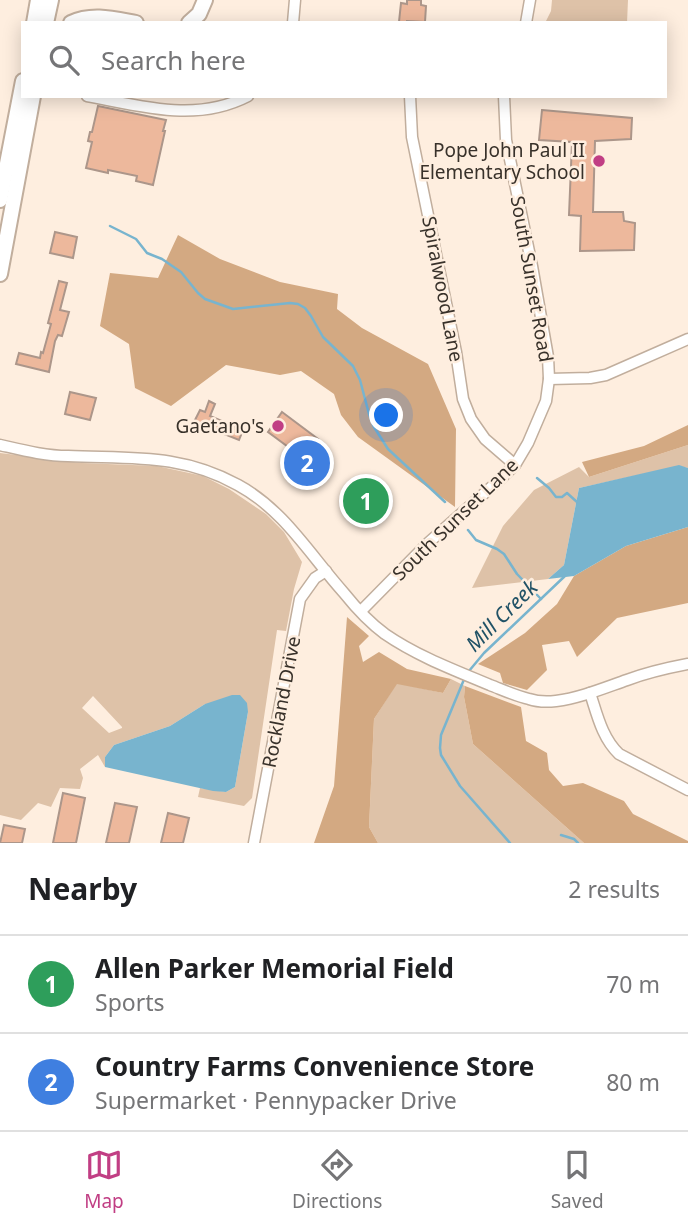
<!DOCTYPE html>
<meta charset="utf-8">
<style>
body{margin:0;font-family:"Noto Sans",sans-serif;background:#f2f2f2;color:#202124}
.you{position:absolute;left:387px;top:416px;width:24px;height:24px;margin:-18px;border:5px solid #fff;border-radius:50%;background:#1a73e8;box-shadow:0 0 0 10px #1a73e833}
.badge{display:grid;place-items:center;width:46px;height:46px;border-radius:50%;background:#c13e84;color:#fff;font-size:23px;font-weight:700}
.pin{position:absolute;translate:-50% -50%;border:4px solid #fff;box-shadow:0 2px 7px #0006}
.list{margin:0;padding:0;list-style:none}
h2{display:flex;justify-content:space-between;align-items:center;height:91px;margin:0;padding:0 28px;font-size:30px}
h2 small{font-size:23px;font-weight:400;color:#757577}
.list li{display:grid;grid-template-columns:46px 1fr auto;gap:21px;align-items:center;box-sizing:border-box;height:98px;padding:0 28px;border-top:2px solid #e0e0e0}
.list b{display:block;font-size:26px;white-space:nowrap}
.list p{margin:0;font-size:23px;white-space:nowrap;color:#757577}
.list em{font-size:23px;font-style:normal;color:#757577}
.icon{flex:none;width:38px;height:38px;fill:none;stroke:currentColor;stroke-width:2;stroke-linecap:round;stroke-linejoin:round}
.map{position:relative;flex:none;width:688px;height:843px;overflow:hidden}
.search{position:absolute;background:#fff;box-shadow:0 4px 18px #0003;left:21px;right:21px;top:21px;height:77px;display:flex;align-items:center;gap:18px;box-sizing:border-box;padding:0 24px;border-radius:0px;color:#757577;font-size:26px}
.sheet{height:287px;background:#fff}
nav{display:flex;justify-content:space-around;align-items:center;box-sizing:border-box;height:98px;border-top:2px solid #e0e0e0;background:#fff;font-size:19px;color:#757577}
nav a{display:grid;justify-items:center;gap:4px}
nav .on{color:#c13e84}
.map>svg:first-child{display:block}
</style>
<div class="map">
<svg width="688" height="843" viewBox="0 0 688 843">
<rect width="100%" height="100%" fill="#feeedf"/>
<g fill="#dec2a8" fill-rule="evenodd">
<polygon points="552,0 628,0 627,23 545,23 551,11"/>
<polygon points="688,445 688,468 679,466 579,488 564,565 548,579 472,588 503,526 534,490 579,467 589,477"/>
<path d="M0,453L82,463L157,466L203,476L229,489L266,514L284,532L302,562L294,589L286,631L277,630L252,798L244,806L198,797L200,788L226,792L235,787L248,712L205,704L170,726L114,745L105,757V767L98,755L80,769L83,778L80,789L60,788L51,807L38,803L21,820L0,815ZM93,696L122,727V728L109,733L82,708Z"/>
<polygon points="451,679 465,686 464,697 473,744 584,843 378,843 369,827 374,719 397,683 443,693"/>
</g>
<g fill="#d3a982">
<polygon points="178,235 220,259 280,282 338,294 337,309 362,328 428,364 456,429 455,507 358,437 341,415 334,394 301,371 280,375 226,365 171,406 135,388 129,344 100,326 110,273 158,278"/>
<polygon points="688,425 688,445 589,477 582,462 644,446"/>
<polygon points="688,527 688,603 617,618 577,657 569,641 542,645 547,670 527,690 503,683 500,673 478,664 525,633 557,604 574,576 626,546"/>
<polygon points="347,617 369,636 359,646 363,662 379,652 407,669 451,679 443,693 397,684 374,719 369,827 378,843 314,843 334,786"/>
<polygon points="465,686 521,707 526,741 547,753 549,770 563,786 583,783 624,801 633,814 688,841 688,843 584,843 473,744 464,697"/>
</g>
<g fill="#78b4ce">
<polygon points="679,465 688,468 688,527 626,546 574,576 548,579 564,565 579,488"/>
<polygon points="232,695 240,695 247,703 248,712 235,787 226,792 213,791 105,767 105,757 114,745 170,726 205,704"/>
</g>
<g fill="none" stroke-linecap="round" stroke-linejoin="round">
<g stroke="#78b4ce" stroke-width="2.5">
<polyline points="110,226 136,239 147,253 162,259 181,272 198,293 205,299 233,309 290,303 298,304 305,308 311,316 323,337 353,366 360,380 369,414 374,427 388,449 445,502"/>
<polyline points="537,478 549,488 556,497 562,497 567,493 577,502"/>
<polyline points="468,530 476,540 497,549 504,554 517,574 541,599"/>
<polyline points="469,671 484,653 566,575"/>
<polyline points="465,677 441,735 440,748 441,755 460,786 510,843"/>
<polyline points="561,835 574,839 578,843"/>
</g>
</g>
<g fill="#edb89c" stroke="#ac968a" stroke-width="2">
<polygon points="407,0 421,0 421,5 426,6 425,22 407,21 407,23 399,22 401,3 407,4"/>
<polygon points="98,106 166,120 163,131 165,131 153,185 136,181 137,176 108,170 108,173 86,168 92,142 88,141 90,132 92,132"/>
<polygon points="542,110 632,118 631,139 595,141 593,212 623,212 624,221 635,223 634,250 580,251 581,216 569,215 572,142 539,140"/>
<polygon points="55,232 77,237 73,258 50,253"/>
<polygon points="59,281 67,283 60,310 69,312 62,336 58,335 55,341 49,372 16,364 19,353 40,358 41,352 43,353 51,324 48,323"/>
<polygon points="70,392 96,398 90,420 65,414"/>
<polygon points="209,401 215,404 210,416 243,430 239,440 194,422 200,410 205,412"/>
<polygon points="282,412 318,439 310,450 321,459 310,473 298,464 303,458 268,432"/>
<polygon points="63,793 85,798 76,843 53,843"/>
<polygon points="115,803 137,807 129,843 106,843"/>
<polygon points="168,813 189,818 183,843 161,843"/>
<polygon points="4,825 25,829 22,843 0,843"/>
</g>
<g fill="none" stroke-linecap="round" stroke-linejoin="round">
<g stroke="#c1ae9d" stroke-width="13">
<g id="minor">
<polyline points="293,23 295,0"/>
<polyline points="526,23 530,0"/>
<path d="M87,96C142,106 196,123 248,96"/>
<polyline points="410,96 412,137 456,352 463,399 471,419 485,439 515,465"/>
<polyline points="549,379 590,378 606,375 688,339"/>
<path d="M0,445C22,450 45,456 68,456C130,459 180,453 238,485C284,510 310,555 344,593C356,608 370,623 385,634C417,656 454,670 490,685C503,690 516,696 529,699C538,702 547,702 556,701C580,698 604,688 627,680C646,673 667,668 688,664"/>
<polyline points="361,611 428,543 496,483 515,465 528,443 546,401 549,379 548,357 532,266 506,140 504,96"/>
<path d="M590,693C597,714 602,738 619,754L688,790"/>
<polyline points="254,843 300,599 315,578 326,571"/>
</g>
</g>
<g stroke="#c1ae9d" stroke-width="18">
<g id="highway">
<polyline points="34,23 38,0"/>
<polyline points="46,23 51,0"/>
<path d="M71,23C92,13 114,19 136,23"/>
<polyline points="189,23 199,14 205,0"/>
<polyline points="0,200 23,81"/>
<polyline points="0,274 33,96"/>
</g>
</g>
<use href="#minor" stroke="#fff" stroke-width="10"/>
<use href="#highway" stroke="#fff" stroke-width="14"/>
</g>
<g fill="#c13e84" stroke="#feeedf" stroke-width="2.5">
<circle cx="599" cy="161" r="7"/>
<circle cx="278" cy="426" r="7"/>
</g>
<g text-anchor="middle" stroke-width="5" stroke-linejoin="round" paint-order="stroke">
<g font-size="19" fill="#38312a" stroke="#feeedf" text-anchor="end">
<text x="585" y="157">Pope John Paul II<tspan x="585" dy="22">Elementary School</tspan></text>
<text x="264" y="433">Gaetano's</text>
</g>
<g font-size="19" fill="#38312a" stroke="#feeedf">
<text transform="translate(532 279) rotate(80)" y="7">South Sunset Road</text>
<text transform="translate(443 289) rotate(79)" y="7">Spiralwood Lane</text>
<text transform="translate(455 519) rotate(-44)" y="7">South Sunset Lane</text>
<text transform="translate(281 702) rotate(-79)" y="7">Rockland Drive</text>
</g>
<g font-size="21" font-style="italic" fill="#215266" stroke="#feeedf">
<text transform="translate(502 616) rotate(-45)" y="7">Mill Creek</text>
</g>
</g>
</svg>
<div class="you"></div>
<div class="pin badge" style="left:366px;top:501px;background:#2e9e5b">1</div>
<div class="pin badge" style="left:307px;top:463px;background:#3f7fe0">2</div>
<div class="search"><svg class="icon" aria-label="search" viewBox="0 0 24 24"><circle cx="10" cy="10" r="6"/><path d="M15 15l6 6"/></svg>Search here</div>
</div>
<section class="sheet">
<h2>Nearby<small>2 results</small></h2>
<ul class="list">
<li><span class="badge" style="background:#2e9e5b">1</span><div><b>Allen Parker Memorial Field</b><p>Sports</p></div><em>70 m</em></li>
<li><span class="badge" style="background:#3f7fe0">2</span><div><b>Country Farms Convenience Store</b><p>Supermarket · Pennypacker Drive</p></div><em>80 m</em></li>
</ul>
</section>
<nav>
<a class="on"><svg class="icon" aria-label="map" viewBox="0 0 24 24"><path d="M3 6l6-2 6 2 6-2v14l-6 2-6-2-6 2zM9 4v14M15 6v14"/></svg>Map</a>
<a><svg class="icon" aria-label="directions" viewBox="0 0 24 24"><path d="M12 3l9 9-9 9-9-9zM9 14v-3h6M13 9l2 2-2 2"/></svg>Directions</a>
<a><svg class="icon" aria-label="saved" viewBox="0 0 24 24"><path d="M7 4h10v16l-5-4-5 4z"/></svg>Saved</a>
</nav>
